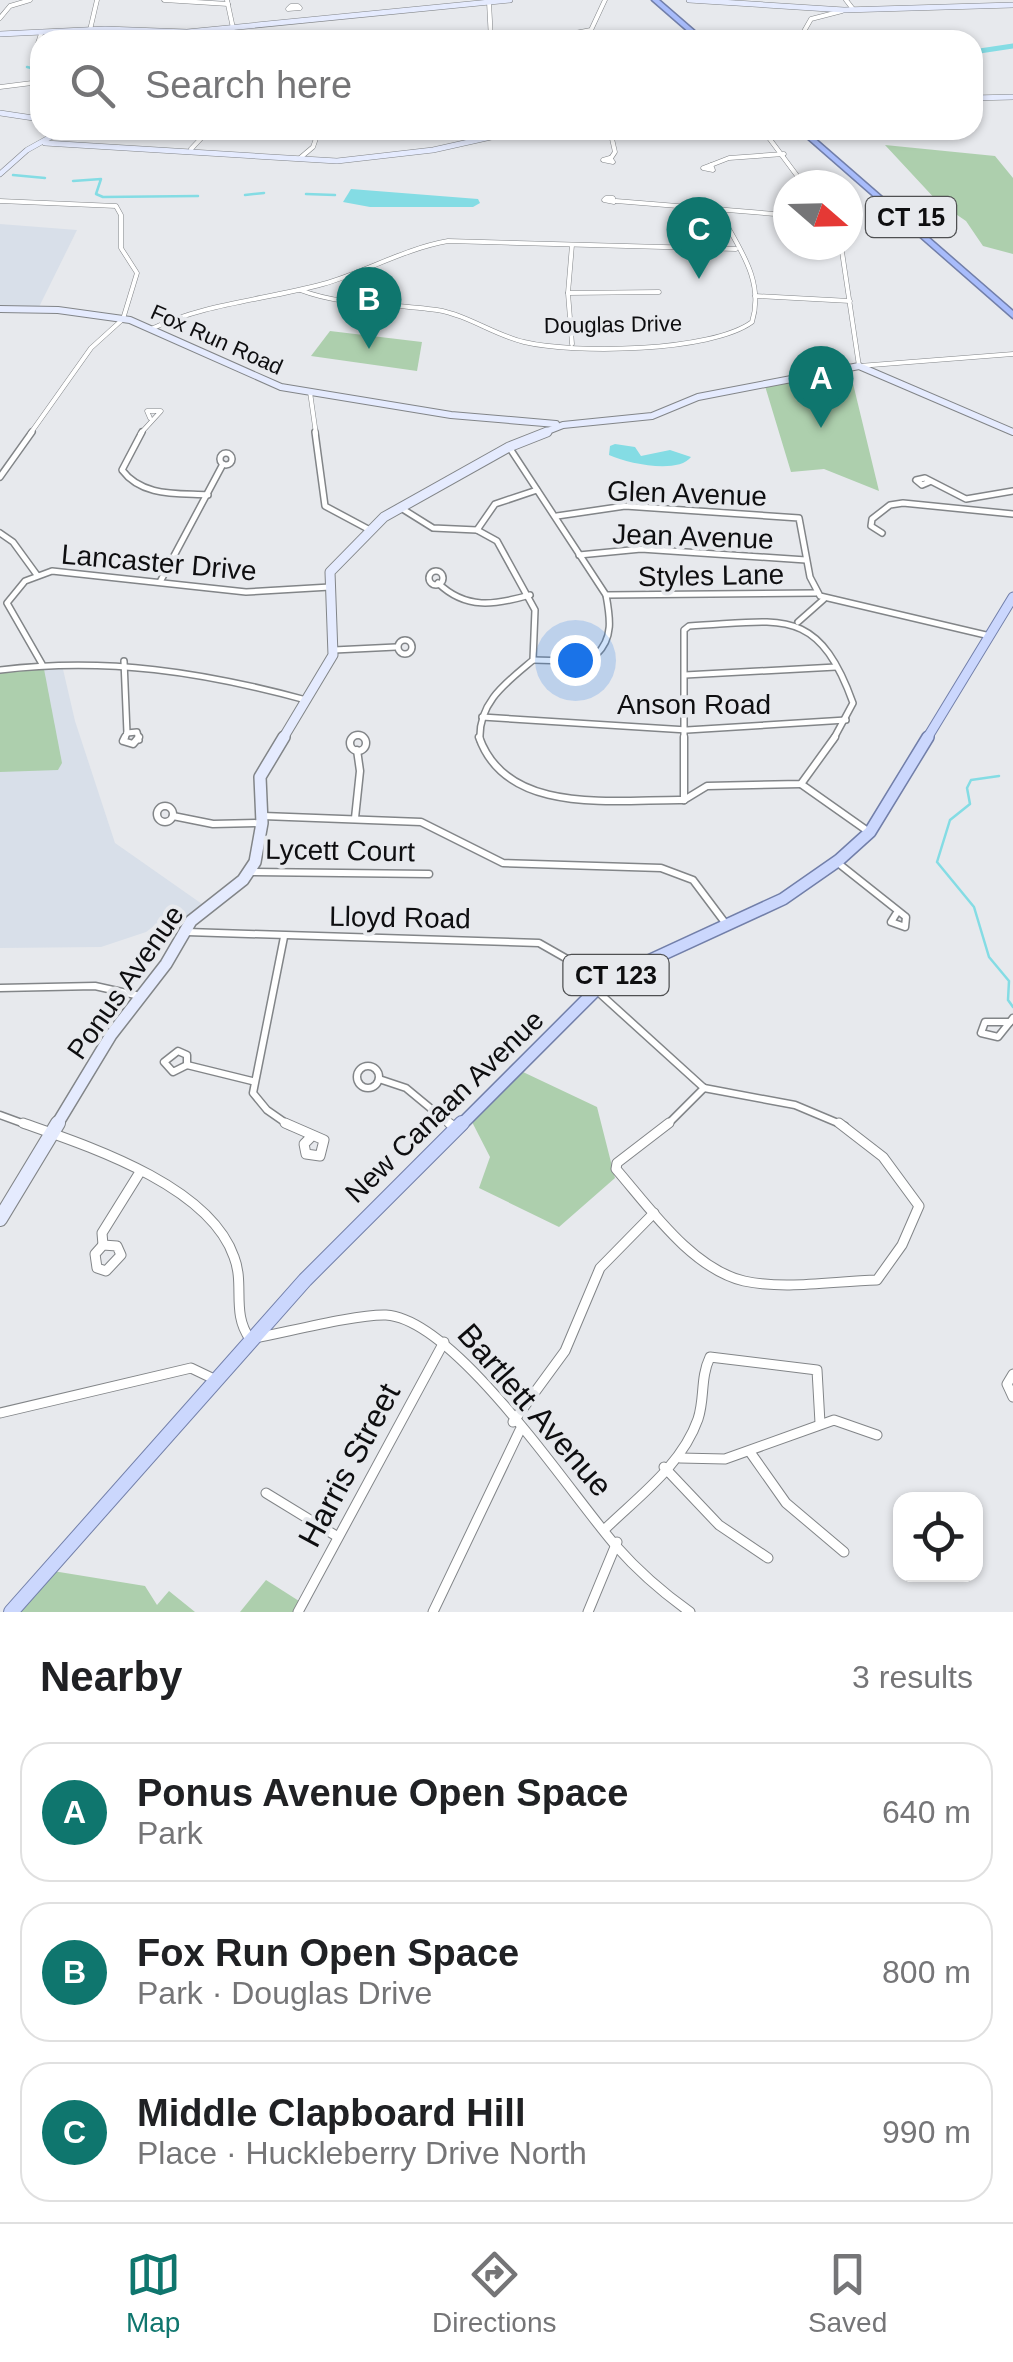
<!DOCTYPE html>
<meta charset="utf-8">
<style>
body{margin:0;font-family:Helvetica,sans-serif;background:#f2f2f2;color:#202124}
.controls{position:absolute;right:30px;bottom:30px;display:grid;overflow:hidden;border-radius:20px;box-shadow:0 2px 8px #0004}
.controls button{width:90px;height:90px;display:grid;place-items:center;padding:0;border:0;border-bottom:2px solid #e0e0e0;background:#fff;color:#202124;font:50px sans-serif}
.compass{position:absolute;left:773px;top:170px;width:90px;height:90px;border-radius:50%;background:#fff;box-shadow:0 2px 8px #0004;rotate:110deg}
.you{position:absolute;left:575px;top:660px;width:35px;height:35px;margin:-25px;border:8px solid #fff;border-radius:50%;background:#1a73e8;box-shadow:0 0 0 15px #1a73e833}
.badge{display:grid;place-items:center;width:65px;height:65px;border-radius:50%;background:#0f766e;color:#fff;font-size:32px;font-weight:700}
.pin{position:absolute;translate:-50% -82px;filter:drop-shadow(0 2px 5px #0008)}
.pin::after{content:'';position:absolute;top:52px;width:35px;height:30px;background:inherit;clip-path:polygon(0 0,100% 0,50% 100%)}
.list{margin:0;padding:0;list-style:none}
h2{display:flex;justify-content:space-between;align-items:center;height:130px;margin:0;padding:0 40px;font-size:42px}
h2 small{font-size:32px;font-weight:400;color:#757577}
.list li{display:grid;grid-template-columns:65px 1fr auto;gap:30px;align-items:center;box-sizing:border-box;height:140px;margin:0 20px 20px;padding:0 20px;border:2px solid #e0e0e0;border-radius:30px}
.list b{display:block;font-size:38px;white-space:nowrap}
.list p{margin:0;font-size:32px;white-space:nowrap;color:#757577}
.list em{font-size:32px;font-style:normal;color:#757577}
.icon{flex:none;width:55px;height:55px;fill:none;stroke:currentColor;stroke-width:2;stroke-linecap:round;stroke-linejoin:round}
.map{position:relative;flex:none;width:1013px;height:1612px;overflow:hidden}
.search{position:absolute;background:#fff;box-shadow:0 2px 8px #0004;left:30px;right:30px;top:30px;height:110px;display:flex;align-items:center;gap:25px;box-sizing:border-box;padding:0 35px;border-radius:30px;color:#757577;font-size:38px}
.sheet{height:610px;background:#fff}
nav{display:flex;justify-content:space-around;align-items:center;box-sizing:border-box;height:140px;border-top:2px solid #e0e0e0;background:#fff;font-size:28px;color:#757577}
nav a{display:grid;justify-items:center;gap:5px}
nav .on{color:#0f766e}
.map>svg:first-child{display:block}
</style>
<div class="map">
<svg width="1013" height="1612" viewBox="0 0 1013 1612">
<rect width="100%" height="100%" fill="#e7e9ed"/>
<g fill="#d8dfe9">
<polygon points="0,224 77,230 39,307 0,306"/>
<polygon points="62,665 75,721 115,843 202,904 183,924 166,917 146,932 101,947 0,948 0,672"/>
</g>
<g fill="#adcfad">
<polygon points="885,145 995,156 1013,178 1013,254 983,246 966,221 938,202"/>
<polygon points="330,331 422,342 417,371 311,356"/>
<polygon points="849,367 879,491 824,469 791,472 765,386"/>
<polygon points="38,667 44,669 62,763 58,770 0,772 0,673"/>
<polygon points="523,1072 597,1107 615,1178 559,1227 479,1188 490,1157 471,1120"/>
<polygon points="53,1571 145,1586 157,1605 169,1591 195,1612 17,1612"/>
<polygon points="266,1580 299,1601 293,1612 240,1612"/>
</g>
<g fill="#84dce4">
<polygon points="351,189 478,199 480,203 473,207 370,207 343,202"/>
<path d="M615,444L635,447L641,456L670,450L691,457C678,474 629,464 609,455L610,446Z"/>
</g>
<g fill="none" stroke-linecap="round" stroke-linejoin="round">
<g stroke="#84dce4" stroke-width="2.5">
<polyline points="27,67 40,70"/>
<polyline points="13,175 45,178"/>
<polyline points="73,181 101,179 96,194 103,197 198,196"/>
<polyline points="306,194 335,195"/>
<polyline points="245,195 264,193"/>
<polyline points="999,776 971,780 967,788 970,804 950,820 937,862 974,907 989,957 1009,981 1008,1000 1013,1007"/>
</g>
<g stroke="#84dce4" stroke-width="5">
<polyline points="705,38 738,40"/>
<polyline points="583,40 625,40"/>
<polyline points="671,40 689,39"/>
<polyline points="973,52 1013,46"/>
</g>
<g stroke="#828588" stroke-width="5">
<g id="street-far3">
<polyline points="164,0 228,4"/>
<polyline points="227,0 233,28"/>
<polyline points="846,0 853,9"/>
<polyline points="489,2 491,40"/>
<polygon points="291,6 298,6 300,8 288,9"/>
<polyline points="0,18 10,6 30,0"/>
<polyline points="90,30 97,0"/>
<polyline points="575,33 591,30 605,0"/>
<polyline points="799,40 811,19 842,11"/>
<polyline points="35,52 41,34"/>
<polyline points="0,87 40,82"/>
<polyline points="610,130 615,152 611,158"/>
<polyline points="763,130 804,185"/>
<polyline points="191,149 209,130"/>
<polyline points="300,158 313,147 319,130"/>
<polygon points="610,158 613,162 603,160"/>
<polyline points="711,165 729,158 784,154"/>
<polygon points="711,165 713,170 703,168"/>
<polygon points="606,198 613,198 614,202 604,200"/>
<polyline points="0,201 116,206 121,215 121,248 137,273 123,319 91,348 30,434"/>
<polyline points="616,201 788,215"/>
<polyline points="572,245 568,293 572,344"/>
<polyline points="841,245 859,366 1013,354"/>
<path d="M300,290C345,307 391,303 437,310C468,315 494,335 524,342C574,354 711,352 752,322C765,280 738,247 719,211"/>
<polyline points="568,293 659,292"/>
<polyline points="755,296 850,301"/>
<path d="M151,329C206,303 265,300 323,284C366,272 403,249 448,241L736,249"/>
<polyline points="310,392 316,434"/>
<polyline points="140,434 161,411 147,411 150,418"/>
</g>
</g>
<g stroke="#828588" stroke-width="8">
<g id="street-far2">
<path d="M142,432L122,470C142,497 178,493 208,495"/>
<polyline points="315,432 325,506 368,529"/>
<path d="M509,447L606,595C610,617 614,638 596,655L570,661L533,660"/>
<circle cx="226" cy="459" r="6"/>
<polyline points="0,477 32,432"/>
<polyline points="929,482 922,485 916,480 925,478 966,499 1013,491"/>
<path d="M401,508L433,528L477,530L497,541L535,610L533,660C507,682 478,702 480,740"/>
<polyline points="557,516 625,506 799,518 810,577 820,596 990,636"/>
<polyline points="477,530 495,504 537,490"/>
<polyline points="0,533 13,542 37,575"/>
<polyline points="882,533 871,526 872,519 890,505 903,503 1013,514"/>
<polyline points="579,555 641,549 806,560"/>
<circle cx="436" cy="578" r="7"/>
<polyline points="160,582 223,464"/>
<path d="M438,583C466,610 495,605 530,595"/>
<polyline points="606,595 816,593"/>
<polyline points="798,622 824,599"/>
<circle cx="405" cy="647" r="7"/>
<polyline points="334,650 396,647"/>
<polyline points="124,661 127,733"/>
<polyline points="42,664 7,603 25,581 52,571 246,592 330,587"/>
<path d="M0,670C107,657 203,672 306,700"/>
<polyline points="685,675 836,667"/>
<polyline points="482,717 687,730 846,720"/>
<polyline points="127,733 137,732 139,740"/>
<polyline points="124,740 127,733"/>
<path d="M684,740V630L689,626C779,622 817,603 853,703L833,740"/>
</g>
</g>
<g stroke="#828588" stroke-width="9">
<g id="street-far1">
<circle cx="358" cy="743" r="8"/>
<polyline points="125,737 123,741 133,744 139,737"/>
<path d="M479,737C507,817 616,799 684,800"/>
<polyline points="684,737 684,800"/>
<polyline points="801,784 869,832"/>
<polyline points="684,800 707,786 801,784 835,737"/>
<circle cx="165" cy="814" r="8"/>
<polyline points="173,816 213,824 261,823"/>
<polyline points="263,816 421,822 503,863 661,868 693,880 726,924"/>
<polyline points="355,818 360,771 357,750"/>
<polyline points="838,863 906,917 905,927 891,922 896,914"/>
<polyline points="251,872 429,874"/>
<polyline points="187,932 539,943 604,980"/>
<polyline points="284,937 253,1093 267,1110 290,1126"/>
<polyline points="0,988 95,986 140,996"/>
<polyline points="597,991 704,1088"/>
<polygon points="985,1022 1010,1022 998,1037 981,1033"/>
<polyline points="1010,1022 1013,1018"/>
<polygon points="178,1051 187,1055 187,1065 173,1072 164,1062"/>
<polyline points="187,1065 252,1081"/>
<circle cx="368" cy="1077" r="11"/>
<polyline points="379,1079 406,1088 452,1126"/>
<polyline points="704,1088 795,1105 845,1126"/>
<polyline points="0,1115 30,1126"/>
<polyline points="666,1126 704,1088"/>
</g>
</g>
<g stroke="#828588" stroke-width="11">
<g id="street">
<path d="M23,1123C88,1146 209,1185 234,1257C245,1285 231,1313 250,1339C284,1333 356,1314 386,1315C456,1319 569,1492 616,1546C638,1571 662,1592 690,1612"/>
<polyline points="285,1123 324,1140 320,1156 306,1154 304,1144 310,1138"/>
<polyline points="449,1123 454,1127"/>
<path d="M669,1123L617,1163L616,1169C649,1207 692,1269 744,1281C786,1290 834,1281 877,1280L902,1245L919,1206L883,1157L839,1123"/>
<polygon points="103,1245 117,1246 121,1255 106,1271 97,1268 95,1254"/>
<polyline points="103,1245 102,1233 140,1172"/>
<polyline points="1013,1374 1007,1384 1013,1397"/>
<polyline points="0,1413 191,1368 214,1379"/>
<polyline points="513,1422 565,1351 600,1268 654,1213"/>
<polyline points="750,1452 786,1503 844,1552"/>
<polyline points="680,1458 725,1459 834,1420 877,1435"/>
<polyline points="664,1467 719,1525 768,1558"/>
<polyline points="266,1493 338,1537"/>
<path d="M605,1529C638,1497 682,1465 698,1419C705,1398 700,1378 710,1357L817,1370L820,1423"/>
<polyline points="298,1612 444,1342"/>
<polyline points="433,1612 520,1430"/>
<polyline points="588,1612 617,1542"/>
</g>
</g>
<g stroke="#828588" stroke-width="6">
<g id="secondary-far4">
<polyline points="689,0 844,10 1013,5"/>
<polyline points="0,34 105,29 187,32 510,0"/>
<polyline points="973,98 1013,97"/>
<polyline points="0,113 40,119"/>
<polyline points="45,143 337,161 433,150 509,133 597,130"/>
<polyline points="0,174 27,150 63,130"/>
</g>
</g>
<g stroke="#828588" stroke-width="8">
<g id="secondary-far3">
<polyline points="0,309 58,310 130,320 281,387 451,415 556,424"/>
<polyline points="540,434 563,425 652,416 698,397 859,366 1013,432"/>
</g>
</g>
<g stroke="#828588" stroke-width="11">
<polyline id="secondary-far2" points="282,740 333,655 330,572 384,517 509,447 547,432"/>
</g>
<g stroke="#828588" stroke-width="14">
<polyline id="secondary-far1" points="56,1126 111,1035 166,964 191,921 243,880 255,862 262,823 260,777 284,737"/>
</g>
<g stroke="#828588" stroke-width="16">
<polyline id="secondary" points="0,1219 58,1123"/>
</g>
<g stroke="#727fa9" stroke-width="11">
<polyline id="primary-far2" points="926,740 1013,597"/>
</g>
<g stroke="#727fa9" stroke-width="14">
<polyline id="primary-far1" points="460,1126 605,981 783,899 839,860 870,832 928,737"/>
</g>
<g stroke="#727fa9" stroke-width="16">
<polyline id="primary" points="11,1612 305,1280 462,1123"/>
</g>
<g stroke="#727fa9" stroke-width="3">
<g id="highway">
<polygon points="652,0 659,0 705,40 698,40"/>
<polygon points="798,130 805,130 1013,311 1013,318"/>
</g>
</g>
<use href="#street-far3" stroke="#fff" stroke-width="4"/>
<use href="#street-far2" stroke="#fff" stroke-width="5"/>
<use href="#street-far1" stroke="#fff" stroke-width="6"/>
<use href="#street" stroke="#fff" stroke-width="9"/>
<use href="#secondary-far4" stroke="#e5ebfe" stroke-width="5"/>
<use href="#secondary-far3" stroke="#e5ebfe" stroke-width="6"/>
<use href="#secondary-far2" stroke="#e5ebfe" stroke-width="9"/>
<use href="#secondary-far1" stroke="#e5ebfe" stroke-width="11"/>
<use href="#secondary" stroke="#e5ebfe" stroke-width="14"/>
<use href="#primary-far2" stroke="#cbd7fd" stroke-width="9"/>
<use href="#primary-far1" stroke="#cbd7fd" stroke-width="11"/>
<use href="#primary" stroke="#cbd7fd" stroke-width="14"/>
<use href="#highway" fill="#a8bcfb" fill-rule="evenodd"/>
</g>
<g text-anchor="middle" stroke-width="8" stroke-linejoin="round" paint-order="stroke">
<g font-size="22" fill="#0e0e10" stroke="#e7e9ed">
<text transform="translate(613 324) rotate(-1)" y="8">Douglas Drive</text>
<text transform="translate(217 339) rotate(24)" y="8">Fox Run Road</text>
</g>
<g fill="#e7e9ed" stroke="#4f5052" stroke-width="2.5">
<rect x="866" y="197" width="90" height="40" rx="8"/>
<rect x="563.5" y="955" width="105" height="40" rx="8"/>
</g>
<g font-size="25" font-weight="bold" fill="#0e0e10">
<text x="911" y="226">CT 15</text>
<text x="616" y="984">CT 123</text>
</g>
<g font-size="28" fill="#0e0e10" stroke="#e7e9ed">
<text transform="translate(687 493) rotate(2)" y="10">Glen Avenue</text>
<text transform="translate(693 536) rotate(2)" y="10">Jean Avenue</text>
<text transform="translate(159 562) rotate(5)" y="10">Lancaster Drive</text>
<text transform="translate(711 575) rotate(-1)" y="10">Styles Lane</text>
<text x="694" y="714">Anson Road</text>
<text transform="translate(340 850) rotate(1)" y="10">Lycett Court</text>
<text transform="translate(400 917) rotate(1)" y="10">Lloyd Road</text>
<text transform="translate(125 982) rotate(-55)" y="10">Ponus Avenue</text>
<text transform="translate(444 1106) rotate(-44)" y="10">New Canaan Avenue</text>
</g>
<g font-size="32" fill="#0e0e10" stroke="#e7e9ed">
<text transform="translate(535 1410) rotate(49)" y="11">Bartlett Avenue</text>
<text transform="translate(349 1465) rotate(-62)" y="11">Harris Street</text>
</g>
</g>
</svg>
<div class="controls">
<button><svg class="icon" aria-label="locate" viewBox="0 0 24 24"><circle cx="12" cy="12" r="6"/><path d="M12 2v4M12 18v4M2 12h4M18 12h4"/></svg></button>
</div>
<svg class="compass" viewBox="-18 -18 36 36"><path d="M0-13l5 13h-10z" fill="#e53935"/><path d="M0 13l5-13h-10z" fill="#757577"/></svg>
<div class="you"></div>
<div class="pin badge" style="left:821px;top:428px">A</div>
<div class="pin badge" style="left:369px;top:349px">B</div>
<div class="pin badge" style="left:699px;top:279px">C</div>
<div class="search"><svg class="icon" aria-label="search" viewBox="0 0 24 24"><circle cx="10" cy="10" r="6"/><path d="M15 15l6 6"/></svg>Search here</div>
</div>
<section class="sheet">
<h2>Nearby<small>3 results</small></h2>
<ul class="list">
<li><span class="badge">A</span><div><b>Ponus Avenue Open Space</b><p>Park</p></div><em>640 m</em></li>
<li><span class="badge">B</span><div><b>Fox Run Open Space</b><p>Park · Douglas Drive</p></div><em>800 m</em></li>
<li><span class="badge">C</span><div><b>Middle Clapboard Hill</b><p>Place · Huckleberry Drive North</p></div><em>990 m</em></li>
</ul>
</section>
<nav>
<a class="on"><svg class="icon" aria-label="map" viewBox="0 0 24 24"><path d="M3 6l6-2 6 2 6-2v14l-6 2-6-2-6 2zM9 4v14M15 6v14"/></svg>Map</a>
<a><svg class="icon" aria-label="directions" viewBox="0 0 24 24"><path d="M12 3l9 9-9 9-9-9zM9 14v-3h6M13 9l2 2-2 2"/></svg>Directions</a>
<a><svg class="icon" aria-label="saved" viewBox="0 0 24 24"><path d="M7 4h10v16l-5-4-5 4z"/></svg>Saved</a>
</nav>
